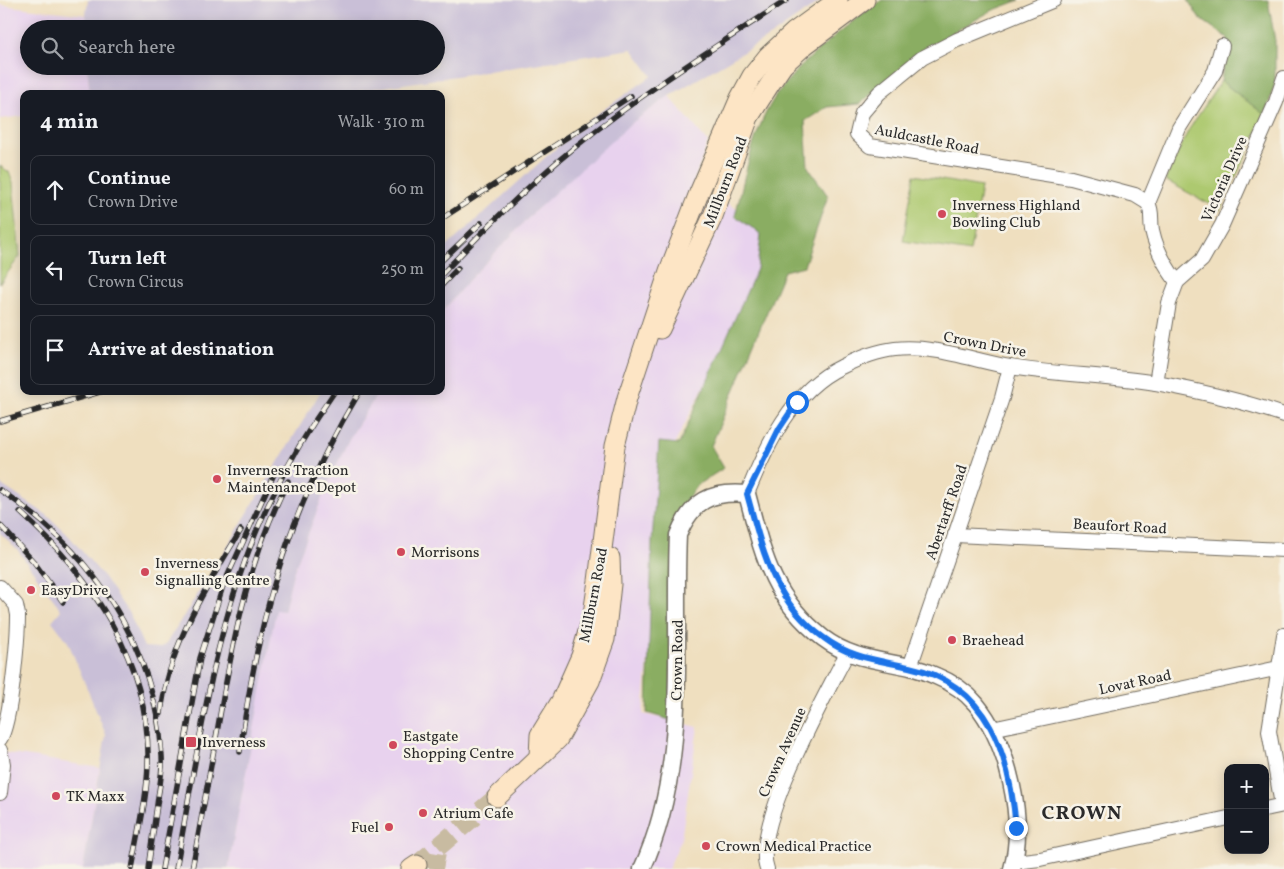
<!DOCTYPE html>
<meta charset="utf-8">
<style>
body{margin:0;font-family:Vollkorn,serif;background:#242831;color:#f1f3f6}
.controls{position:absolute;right:15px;bottom:15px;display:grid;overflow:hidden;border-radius:10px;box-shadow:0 2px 12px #0003}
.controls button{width:45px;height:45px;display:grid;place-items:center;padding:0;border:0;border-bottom:1px solid #363941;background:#171b24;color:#f1f3f6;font:25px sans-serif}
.stop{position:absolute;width:15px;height:15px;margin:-11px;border:4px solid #1a73e8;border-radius:50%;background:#fff}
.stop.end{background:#1a73e8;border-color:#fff;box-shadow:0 1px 5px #0008}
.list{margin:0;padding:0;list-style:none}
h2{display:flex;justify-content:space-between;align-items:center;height:65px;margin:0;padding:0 20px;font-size:21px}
h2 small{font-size:16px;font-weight:400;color:#9ea1a6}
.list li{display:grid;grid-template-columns:32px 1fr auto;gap:15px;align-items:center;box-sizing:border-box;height:70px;margin:0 10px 10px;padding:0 10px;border:1px solid #363941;border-radius:10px}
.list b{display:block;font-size:19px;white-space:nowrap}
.list p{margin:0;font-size:16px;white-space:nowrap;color:#9ea1a6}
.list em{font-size:16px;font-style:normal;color:#9ea1a6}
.icon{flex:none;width:28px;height:28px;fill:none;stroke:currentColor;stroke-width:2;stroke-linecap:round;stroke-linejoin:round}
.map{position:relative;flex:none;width:1284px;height:869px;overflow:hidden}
.search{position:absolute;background:#171b24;box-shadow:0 2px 12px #0003;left:20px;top:20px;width:425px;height:55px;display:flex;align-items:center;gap:12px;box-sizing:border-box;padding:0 18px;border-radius:28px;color:#9ea1a6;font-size:19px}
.panel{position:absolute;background:#171b24;box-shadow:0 2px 12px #0003;left:20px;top:90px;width:425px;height:305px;border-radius:10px}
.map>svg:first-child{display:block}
</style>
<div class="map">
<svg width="1284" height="869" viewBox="0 0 1284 869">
<rect width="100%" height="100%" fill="#f7f3e8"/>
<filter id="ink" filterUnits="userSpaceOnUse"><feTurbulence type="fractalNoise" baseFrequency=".02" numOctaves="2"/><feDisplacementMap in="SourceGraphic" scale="10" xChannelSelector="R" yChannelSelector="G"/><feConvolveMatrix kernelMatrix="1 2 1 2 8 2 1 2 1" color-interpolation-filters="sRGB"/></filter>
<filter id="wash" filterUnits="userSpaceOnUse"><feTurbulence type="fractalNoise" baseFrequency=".0096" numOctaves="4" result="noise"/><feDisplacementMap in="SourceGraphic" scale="20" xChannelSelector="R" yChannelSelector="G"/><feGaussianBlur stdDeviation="1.12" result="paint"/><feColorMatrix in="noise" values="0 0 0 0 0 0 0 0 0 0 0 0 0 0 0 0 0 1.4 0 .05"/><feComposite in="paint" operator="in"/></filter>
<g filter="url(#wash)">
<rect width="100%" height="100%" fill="#efdfbf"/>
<g fill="#e8d2ee">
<polygon points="0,5 86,15 84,29 29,29 29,66 87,66 90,94 24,94 24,116 0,119"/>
<polygon points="669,96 708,142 694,180 779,238 666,461 643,714 698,727 681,840 668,869 228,869 276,609 284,611 293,573 325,490 349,439 379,391 441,391 441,313 468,281 535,211 595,154 630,124"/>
<polygon points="0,752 100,768 83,869 0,869"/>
</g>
<g fill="#c9bfd7">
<polygon points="88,0 822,0 772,35 669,96 629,125 535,211 468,281 441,313 441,252 548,155 597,114 652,76 632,49 358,91 357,94 90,94 87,66 436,66 436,29 84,29"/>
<polygon points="321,391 379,391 349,439 325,490 293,573 284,611 276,610 228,869 83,869 106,735 68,642 52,621 61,610 17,549 0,533 0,484 47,515 69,536 103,576 130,615 144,647 160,648 165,645 215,567"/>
</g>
<g fill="#adc96f" stroke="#6c7a4d">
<polygon points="1221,81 1265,115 1220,210 1165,180 1188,131"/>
<polygon points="0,166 9,172 13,183 20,256 0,283"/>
<polygon points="914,175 981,187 970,252 903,241"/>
</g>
<g fill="#8aad62" stroke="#5a6c46">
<path d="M882,0H1020L991,11L919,52L860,104L827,107L805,121L808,167L828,196L804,266L784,271L711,446L724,468L697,485L682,507L673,545L670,720L647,713L652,542L659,442L679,444L757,269L761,234L735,216C745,177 752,132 775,97C796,65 850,22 882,0Z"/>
<polygon points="1188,0 1268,0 1275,41 1275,84 1265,115 1221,81 1228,38 1199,18"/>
</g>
</g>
<g filter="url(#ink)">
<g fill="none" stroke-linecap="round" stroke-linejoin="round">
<polyline stroke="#c8bba1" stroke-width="16" stroke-dasharray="16 8" stroke-linecap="butt" points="435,869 439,846"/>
<polyline stroke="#c8bba1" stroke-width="19" stroke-dasharray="19 9" stroke-linecap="butt" points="417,865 497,797"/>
<g stroke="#706a5f" stroke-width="16">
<g id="minor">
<polyline points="1054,0 957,40 922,58 879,93 862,113 857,134 870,146 1071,178 1135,195 1148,203"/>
<polyline points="1148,203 1179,128 1215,71 1222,46"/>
<path d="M1148,203C1153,212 1150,220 1152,230C1156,249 1166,267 1177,282"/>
<polyline points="1156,383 1169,303 1177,282 1202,260 1222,225 1276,102 1284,78"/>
<path d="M747,494C766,447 792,390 841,367C857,359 877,351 895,349C933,345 972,360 1010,367C1058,375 1108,375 1156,383C1199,391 1243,401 1284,415"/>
<polyline points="955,535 1284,550"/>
<path d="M0,587L16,605L18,615C18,638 11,722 0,739"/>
<polyline points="910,667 1002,398 1010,367"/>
<polyline points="992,729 1284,667"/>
<polyline points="0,750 3,764 0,793"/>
<polyline points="1282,805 1269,731 1284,635"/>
<polyline points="1265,809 1284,805"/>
<polyline points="1014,862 1040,859 1228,818"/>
<path d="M767,869C751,827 826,695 847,653"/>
</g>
</g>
<g stroke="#706a5f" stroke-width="19">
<path id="tertiary" d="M642,869C690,765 673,646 678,535C692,501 710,491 747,494C763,554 771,597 823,638C860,666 898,658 936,676C951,682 966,692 976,704C1008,743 1026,820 1012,869"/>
</g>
<g stroke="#706a5f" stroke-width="21">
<g id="secondary">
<polyline points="660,329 713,216 749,117 770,84 783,65 805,45 865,0"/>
<polyline points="539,757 540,735 561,701 581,656 593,614 598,581 615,446 627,398 669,271 699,193 740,98 752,76 768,56 794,32 838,0"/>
<polyline points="497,797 558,739 590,681 605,639 611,584 610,558"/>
<polyline points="411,869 417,865"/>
</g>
</g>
<use href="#minor" stroke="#fff" stroke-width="14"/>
<use href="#tertiary" stroke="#fff" stroke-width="16"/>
<use href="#secondary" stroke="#fde5c5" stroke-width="19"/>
<g stroke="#2b2b2b" stroke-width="5.5">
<g id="rail">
<polyline points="441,219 631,96"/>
<polyline points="441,261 481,223"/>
<path d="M441,275C484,230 527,186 575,147C642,93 715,47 787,0"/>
<polyline points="441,286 458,268"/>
<polyline points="0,421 103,391"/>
<path d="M0,490C92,551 155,644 162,756C163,770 160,784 158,797C155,821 151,845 148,869"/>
<path d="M20,512C92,577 151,663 148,764C147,799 138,835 132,869"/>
<polyline points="0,525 34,562 63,602"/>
<path d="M161,714C168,646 206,587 241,530"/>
<path d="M240,752C258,616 289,508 360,391"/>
<polyline points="162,869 200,658 223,586 274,474"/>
<path d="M176,869C199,744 215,614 271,499C289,461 311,425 335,391"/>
<path d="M192,869C200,825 208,782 216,738C231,650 247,561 288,481"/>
</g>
</g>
<use href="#rail" stroke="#f7f3e8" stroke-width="4" stroke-dasharray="11" stroke-linecap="butt"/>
</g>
</g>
<g fill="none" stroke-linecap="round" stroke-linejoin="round" filter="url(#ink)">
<path stroke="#1a73e8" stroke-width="6" d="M797,402L779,429L747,494C763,552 773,601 824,638C850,658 878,660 909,667C989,684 1010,756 1016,828"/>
</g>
<g fill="#d1495b" stroke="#f7f3e8" stroke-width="2">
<circle cx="942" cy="214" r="5"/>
<circle cx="217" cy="479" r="5"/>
<circle cx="401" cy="552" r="5"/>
<circle cx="145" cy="572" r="5"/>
<circle cx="31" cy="590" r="5"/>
<circle cx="952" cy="640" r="5"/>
<rect x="185" y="736" width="12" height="12" rx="2.5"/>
<circle cx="393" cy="745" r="5"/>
<circle cx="56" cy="796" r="5"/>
<circle cx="423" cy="813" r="5"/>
<circle cx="389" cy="827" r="5"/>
<circle cx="706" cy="846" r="5"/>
</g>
<g text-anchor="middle" stroke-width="5" stroke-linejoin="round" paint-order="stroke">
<g font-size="15" fill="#2b2b2b" stroke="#f7f3e8">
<text transform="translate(927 139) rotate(11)" y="5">Auldcastle Road</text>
<text transform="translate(1224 179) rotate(-66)" y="5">Victoria Drive</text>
<text transform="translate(725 182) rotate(-69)" y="5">Millburn Road</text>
<text transform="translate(985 344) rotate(11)" y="5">Crown Drive</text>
<text transform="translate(946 512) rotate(-71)" y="5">Abertarff Road</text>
<text transform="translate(1120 526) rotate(3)" y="5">Beaufort Road</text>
<text transform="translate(593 595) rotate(-79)" y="5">Millburn Road</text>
<text transform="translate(677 660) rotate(-89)" y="5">Crown Road</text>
<text transform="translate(1135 682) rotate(-12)" y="5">Lovat Road</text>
<text transform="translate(782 752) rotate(-66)" y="5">Crown Avenue</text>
</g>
<g font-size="15" fill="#2b2b2b" stroke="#f7f3e8" text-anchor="start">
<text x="952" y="210">Inverness Highland<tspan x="952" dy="17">Bowling Club</tspan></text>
<text x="227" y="475">Inverness Traction<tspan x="227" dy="17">Maintenance Depot</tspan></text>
<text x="411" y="557">Morrisons</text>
<text x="155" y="568">Inverness<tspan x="155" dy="17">Signalling Centre</tspan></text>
<text x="41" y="595">EasyDrive</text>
<text x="962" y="645">Braehead</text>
<text x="403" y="741">Eastgate<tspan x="403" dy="17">Shopping Centre</tspan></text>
<text x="202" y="747">Inverness</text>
<text x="66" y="801">TK Maxx</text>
<text x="433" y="818">Atrium Cafe</text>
<text x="379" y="832" text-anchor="end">Fuel</text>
<text x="716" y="851">Crown Medical Practice</text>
</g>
<g font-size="20" font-weight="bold" letter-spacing="1" fill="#2b2b2b" stroke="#f7f3e8">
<text x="1082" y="819">CROWN</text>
</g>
</g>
</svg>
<div class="controls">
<button>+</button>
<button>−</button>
</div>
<div class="stop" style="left:797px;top:402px"></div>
<div class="stop end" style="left:1016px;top:828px"></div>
<div class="search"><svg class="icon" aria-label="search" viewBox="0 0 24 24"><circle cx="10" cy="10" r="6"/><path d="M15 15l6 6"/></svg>Search here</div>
<section class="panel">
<h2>4 min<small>Walk · 310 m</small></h2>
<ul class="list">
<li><svg class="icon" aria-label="ahead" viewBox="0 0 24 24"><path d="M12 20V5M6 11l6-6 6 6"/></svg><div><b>Continue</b><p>Crown Drive</p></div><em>60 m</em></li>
<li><svg class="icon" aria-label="left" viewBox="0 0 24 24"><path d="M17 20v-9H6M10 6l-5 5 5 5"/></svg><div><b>Turn left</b><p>Crown Circus</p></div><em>250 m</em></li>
<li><svg class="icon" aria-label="arrive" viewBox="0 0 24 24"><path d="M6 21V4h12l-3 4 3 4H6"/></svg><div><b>Arrive at destination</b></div></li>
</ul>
</section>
</div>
